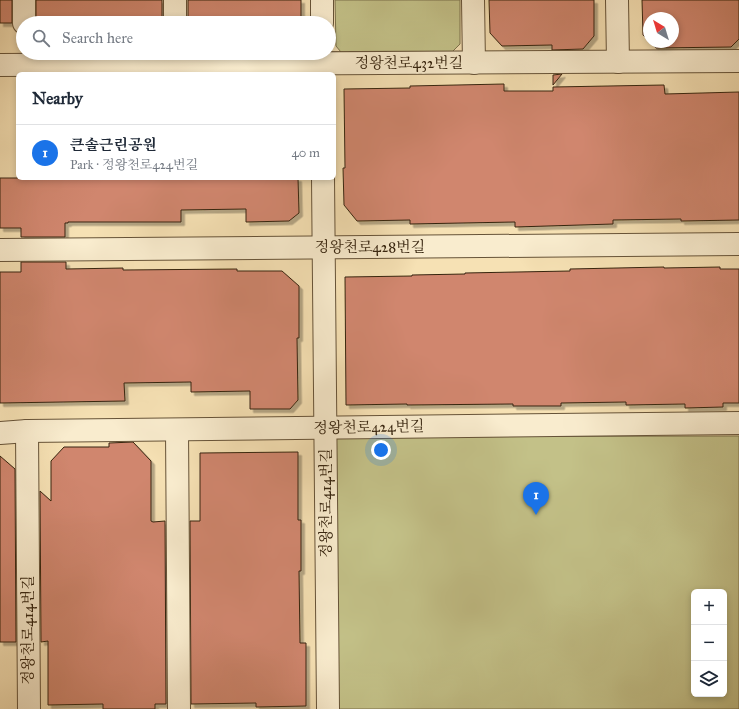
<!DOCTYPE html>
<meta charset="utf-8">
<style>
body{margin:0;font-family:"IM FELL Great Primer","Noto Serif KR",serif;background:#f6f6f7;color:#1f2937}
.controls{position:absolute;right:12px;bottom:12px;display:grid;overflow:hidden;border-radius:6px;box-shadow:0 2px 6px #0003}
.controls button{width:36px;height:36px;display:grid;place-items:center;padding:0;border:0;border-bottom:1px solid #e0e1e3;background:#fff;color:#1f2937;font:20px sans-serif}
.compass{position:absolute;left:643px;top:12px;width:36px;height:36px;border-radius:50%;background:#fff;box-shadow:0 2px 6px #0003;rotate:322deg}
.you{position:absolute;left:381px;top:450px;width:14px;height:14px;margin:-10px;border:3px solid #fff;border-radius:50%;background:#1a73e8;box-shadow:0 0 0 6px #1a73e833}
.badge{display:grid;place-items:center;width:26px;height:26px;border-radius:50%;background:#1a73e8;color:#fff;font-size:13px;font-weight:700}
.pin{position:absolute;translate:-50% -33px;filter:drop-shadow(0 1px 2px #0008)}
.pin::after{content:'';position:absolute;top:21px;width:14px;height:12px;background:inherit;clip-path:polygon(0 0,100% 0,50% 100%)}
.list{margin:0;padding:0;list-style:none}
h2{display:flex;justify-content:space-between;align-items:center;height:52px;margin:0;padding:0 16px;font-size:17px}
h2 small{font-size:13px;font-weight:400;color:#747a83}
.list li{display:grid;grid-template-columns:26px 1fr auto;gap:12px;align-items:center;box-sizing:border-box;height:56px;padding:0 16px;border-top:1px solid #e0e1e3}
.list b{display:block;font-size:15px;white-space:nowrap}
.list p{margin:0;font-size:13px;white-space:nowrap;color:#747a83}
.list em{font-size:13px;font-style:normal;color:#747a83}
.icon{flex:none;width:22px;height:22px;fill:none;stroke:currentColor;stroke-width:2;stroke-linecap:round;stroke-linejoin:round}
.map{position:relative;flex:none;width:739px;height:709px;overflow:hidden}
.search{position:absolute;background:#fff;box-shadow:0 2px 6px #0003;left:16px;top:16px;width:320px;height:44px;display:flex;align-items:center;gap:10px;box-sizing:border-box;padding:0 14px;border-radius:22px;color:#747a83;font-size:15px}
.panel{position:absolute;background:#fff;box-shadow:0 2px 6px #0003;left:16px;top:72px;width:320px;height:108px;border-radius:6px}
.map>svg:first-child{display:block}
</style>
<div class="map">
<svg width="739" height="709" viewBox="0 0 739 709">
<defs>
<filter id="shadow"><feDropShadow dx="3.5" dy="3.5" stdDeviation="0" flood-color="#0004"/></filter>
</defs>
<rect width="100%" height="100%" fill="#f6e1b4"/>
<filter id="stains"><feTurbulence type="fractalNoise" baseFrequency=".005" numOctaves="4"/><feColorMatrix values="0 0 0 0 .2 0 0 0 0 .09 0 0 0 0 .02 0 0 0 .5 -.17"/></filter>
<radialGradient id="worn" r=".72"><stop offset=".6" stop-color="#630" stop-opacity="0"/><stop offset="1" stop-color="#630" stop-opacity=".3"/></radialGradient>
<g fill="#c3c188" stroke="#7c724c" fill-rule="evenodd">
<polygon points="335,0 460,0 460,44 450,54 345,57 336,46"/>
<path d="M739,436V709H337L332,437ZM694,592H724V694H694Z"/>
</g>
<g fill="#d0866e" stroke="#36240f" filter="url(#shadow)">
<rect x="0" y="0" width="12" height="23"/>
<rect x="36" y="0" width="126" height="23"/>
<rect x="188" y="0" width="113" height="23"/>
<polygon points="489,0 594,0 594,36 583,49 552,50 552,45 502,46 490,33"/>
<polygon points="642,0 739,0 739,39 731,47 656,48 650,42 673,42 673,18 649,18 649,41 643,35"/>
<polygon points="562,74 553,85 553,75"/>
<polygon points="504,84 504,91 553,91 553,87 664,85 665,94 739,92 739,220 681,221 681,219 613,220 613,224 515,227 515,222 410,224 410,220 357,221 344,205 343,168 345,168 344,89 410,88 410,86"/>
<polygon points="0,178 298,178 299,213 289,221 246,222 246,209 181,210 181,222 68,222 68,223 65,223 65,237 21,237 21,228 0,228"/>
<polygon points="21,262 66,262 66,269 123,268 123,270 237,269 237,271 282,271 299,286 299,338 297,338 298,400 290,409 250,409 250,391 191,392 191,382 124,383 125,401 0,403 0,272 21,272"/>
<polygon points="664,267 664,268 720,267 720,269 739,269 739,403 723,403 723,407 685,408 685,404 626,405 626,402 561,403 561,406 513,406 513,404 407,405 407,404 346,405 345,277 412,276 412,275 465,274 465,273 570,271 570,269"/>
<polygon points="133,442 151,461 151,521 153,522 165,521 166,704 155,704 155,709 103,709 103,704 48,705 48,641 41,642 40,491 51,501 51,461 64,447 109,447 109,443"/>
<polygon points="298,452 298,520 301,520 301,571 299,571 300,643 306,643 306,706 256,707 256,703 191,704 190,521 200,521 200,453"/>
<polygon points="0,456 15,469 16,642 0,642"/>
</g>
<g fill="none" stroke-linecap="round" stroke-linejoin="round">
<g stroke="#665338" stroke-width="24">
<g id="minor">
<polyline points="24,0 24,23"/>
<polyline points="175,0 175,23"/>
<polyline points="322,0 322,23"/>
<polyline points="473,0 474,63"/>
<polyline points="617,0 618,62"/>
<polyline points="0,65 739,61"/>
<polyline points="323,178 328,709"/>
<polyline points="0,250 739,244"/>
<polyline points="177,430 179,709"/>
<polyline points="27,431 29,709"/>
<polyline points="0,433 27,431 739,423"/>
</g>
</g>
<use href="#minor" stroke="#f9ecce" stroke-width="22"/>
</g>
<g text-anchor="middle" stroke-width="3" stroke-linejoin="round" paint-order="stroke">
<g font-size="15" fill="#36240f" stroke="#f9ecce">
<text x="409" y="68">정왕천로432번길</text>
<text x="370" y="252">정왕천로428번길</text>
<text transform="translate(369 427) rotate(-1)" y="5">정왕천로424번길</text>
<text transform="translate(326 503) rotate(-90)" y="5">정왕천로414번길</text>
<text transform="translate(28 630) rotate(-90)" y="5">정왕천로414번길</text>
</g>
</g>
<rect width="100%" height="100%" filter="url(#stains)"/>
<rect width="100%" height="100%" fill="url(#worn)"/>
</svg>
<div class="controls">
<button>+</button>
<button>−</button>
<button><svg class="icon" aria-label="layers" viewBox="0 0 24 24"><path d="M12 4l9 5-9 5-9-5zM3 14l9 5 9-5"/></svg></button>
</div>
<svg class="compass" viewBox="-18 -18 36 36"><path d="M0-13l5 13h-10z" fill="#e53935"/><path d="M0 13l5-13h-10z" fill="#747a83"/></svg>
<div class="you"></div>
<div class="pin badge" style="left:536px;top:515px">1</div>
<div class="search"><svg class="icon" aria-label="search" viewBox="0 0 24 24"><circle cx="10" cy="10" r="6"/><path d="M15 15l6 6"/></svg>Search here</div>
<section class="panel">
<h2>Nearby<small></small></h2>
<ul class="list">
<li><span class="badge">1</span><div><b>큰솔근린공원</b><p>Park · 정왕천로424번길</p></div><em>40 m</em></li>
</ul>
</section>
</div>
